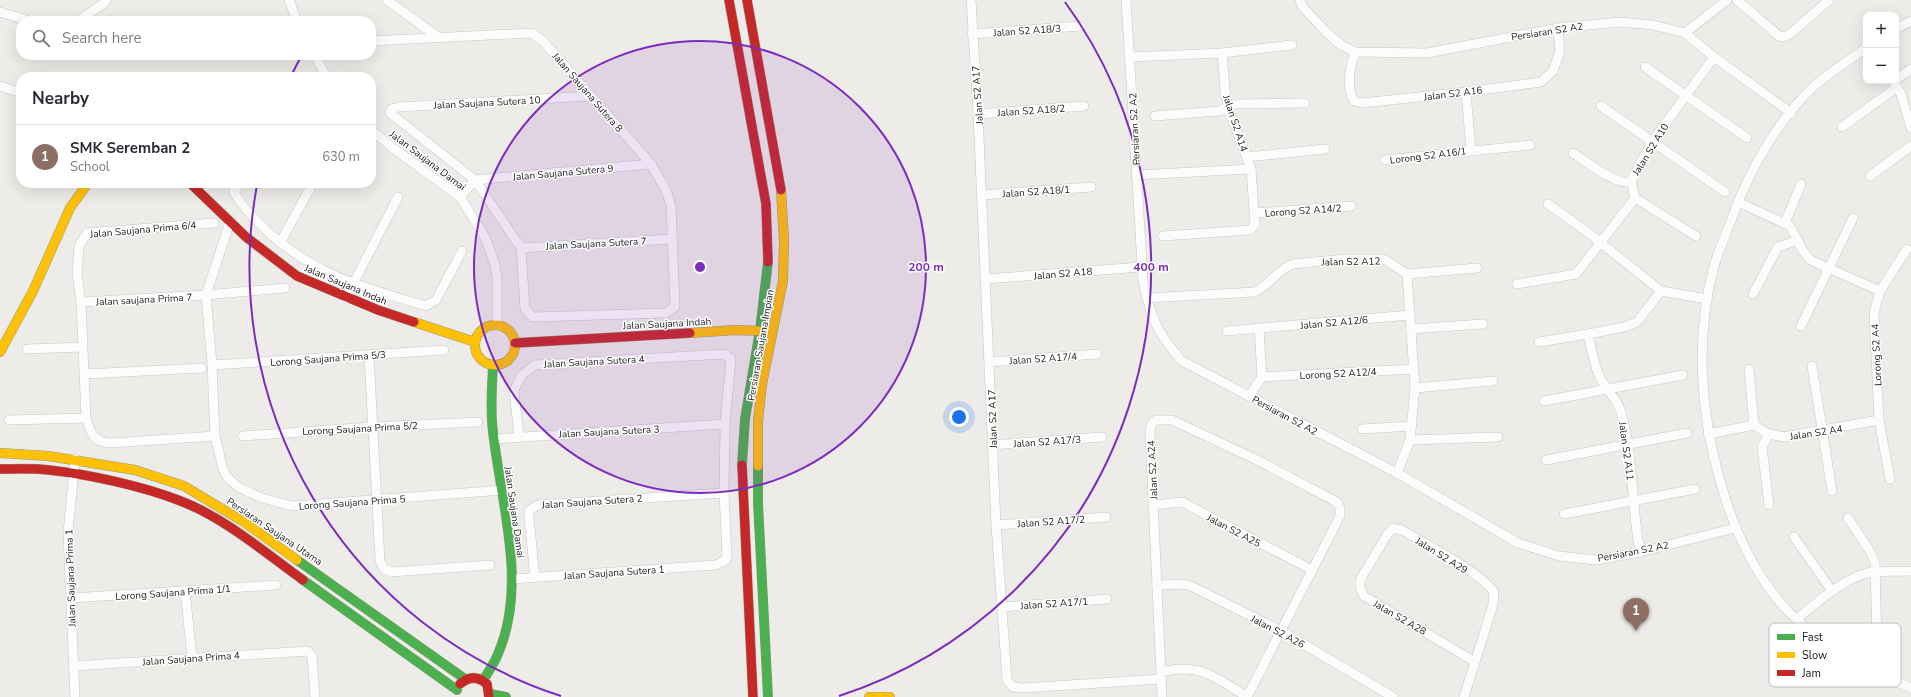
<!DOCTYPE html>
<meta charset="utf-8">
<style>
body{margin:0;font-family:"Nunito Sans",sans-serif;background:#f2f2f3;color:#2b2b33}
.controls{position:absolute;right:12px;top:12px;display:grid;overflow:hidden;border-radius:8px;box-shadow:0 4px 16px #0002}
.controls button{width:36px;height:36px;display:grid;place-items:center;padding:0;border:0;border-bottom:1px solid #e1e1e2;background:#fff;color:#2b2b33;font:20px sans-serif}
.you{position:absolute;left:959px;top:417px;width:14px;height:14px;margin:-10px;border:3px solid #fff;border-radius:50%;background:#1a73e8;box-shadow:0 0 0 6px #1a73e833}
.badge{display:grid;place-items:center;width:26px;height:26px;border-radius:50%;background:#686766;color:#fff;font-size:13px;font-weight:700}
.pin{position:absolute;translate:-50% -33px;filter:drop-shadow(0 1px 2px #0008)}
.pin::after{content:'';position:absolute;top:21px;width:14px;height:12px;background:inherit;clip-path:polygon(0 0,100% 0,50% 100%)}
.list{margin:0;padding:0;list-style:none}
h2{display:flex;justify-content:space-between;align-items:center;height:52px;margin:0;padding:0 16px;font-size:17px}
h2 small{font-size:13px;font-weight:400;color:#7c7c81}
.list li{display:grid;grid-template-columns:26px 1fr auto;gap:12px;align-items:center;box-sizing:border-box;height:64px;padding:0 16px;border-top:1px solid #e1e1e2}
.list b{display:block;font-size:15px;white-space:nowrap}
.list p{margin:0;font-size:13px;white-space:nowrap;color:#7c7c81}
.list em{font-size:13px;font-style:normal;color:#7c7c81}
.icon{flex:none;width:22px;height:22px;fill:none;stroke:currentColor;stroke-width:2;stroke-linecap:round;stroke-linejoin:round}
.map{position:relative;flex:none;width:1911px;height:697px;overflow:hidden}
.search{position:absolute;background:#fff;box-shadow:0 4px 16px #0002;left:16px;top:16px;width:360px;height:44px;display:flex;align-items:center;gap:10px;box-sizing:border-box;padding:0 14px;border-radius:16px;color:#7c7c81;font-size:15px}
.panel{position:absolute;background:#fff;box-shadow:0 4px 16px #0002;left:16px;top:72px;width:360px;height:116px;border-radius:16px}
.map>svg:first-child{display:block}
</style>
<div class="map">
<svg width="1911" height="697" viewBox="0 0 1911 697">
<rect width="100%" height="100%" fill="#eeece9"/>
<g fill="none" stroke-linecap="round" stroke-linejoin="round">
<g stroke="#c7c6c5" stroke-width="10">
<g id="street">
<polyline points="289,0 297,21"/>
<polyline points="387,0 438,37"/>
<polyline points="971,0 978,114 996,525 1007,680 1013,687 1023,688 1161,679"/>
<path d="M1126,0L1143,281C1151,318 1157,333 1182,361L1397,473L1518,543L1559,556L1596,560L1640,552L1735,528"/>
<polyline points="1300,0 1302,6 1325,31 1341,45 1355,52 1427,53 1558,28 1620,22 1653,25 1685,33 1714,57 1791,113"/>
<polyline points="1737,0 1779,36 1784,37 1790,34 1829,0"/>
<polyline points="0,12 30,21"/>
<polyline points="78,21 103,4 106,0"/>
<polyline points="1896,29 1911,21"/>
<polyline points="1685,33 1727,0"/>
<polyline points="972,34 1081,26"/>
<polyline points="371,41 532,33 543,41 651,164 666,190 671,206 675,307 666,313 533,317 525,309 521,248 475,180 390,113 391,109 399,107 590,96"/>
<path d="M1866,48C1848,61 1828,73 1812,88C1776,123 1749,171 1732,218C1726,234 1719,250 1714,266C1695,337 1700,413 1721,484C1734,530 1755,576 1788,611C1823,648 1866,669 1911,688"/>
<path d="M1355,52C1350,67 1346,87 1354,101L1362,103L1466,92L1541,82L1553,71L1560,51L1558,28"/>
<polyline points="315,55 326,77"/>
<polyline points="1130,57 1222,53 1292,45"/>
<polyline points="1645,67 1747,138"/>
<polyline points="1896,79 1911,69"/>
<polyline points="1893,81 1901,94 1911,128"/>
<polyline points="0,86 16,91"/>
<polyline points="1466,92 1471,150"/>
<polyline points="1601,106 1725,192"/>
<polyline points="978,114 1084,106"/>
<polyline points="1155,116 1219,111 1236,104 1305,103"/>
<polyline points="1842,127 1897,87"/>
<polyline points="371,130 393,148 460,197 485,237 495,265 497,278 497,325"/>
<path d="M1573,153C1584,160 1619,188 1631,181"/>
<polyline points="1247,157 1325,149"/>
<polyline points="1385,160 1530,145"/>
<polyline points="1136,175 1251,169"/>
<polyline points="1870,176 1911,146"/>
<polyline points="475,180 651,164"/>
<path d="M239,183L234,192C242,207 253,217 265,229C313,275 365,288 426,306L436,300L462,251"/>
<polyline points="982,195 1091,187"/>
<polyline points="460,197 475,180"/>
<polyline points="1635,198 1631,181 1652,142 1714,57"/>
<polyline points="1635,198 1696,236"/>
<polyline points="1738,202 1790,226 1803,251 1810,260 1880,291"/>
<polyline points="1548,204 1590,234 1661,291 1707,299"/>
<polyline points="1255,213 1351,206"/>
<polyline points="230,222 206,295 212,365 215,436 223,469 227,477 238,487 262,498 293,506 503,490"/>
<path d="M214,223L87,233L79,246L77,274L81,302L86,418C91,434 93,442 111,443L215,436"/>
<polyline points="1785,223 1801,184"/>
<polyline points="1163,236 1250,230 1255,224 1251,169 1228,108 1225,90 1222,53"/>
<polyline points="280,243 313,183"/>
<polyline points="521,248 672,239"/>
<polyline points="1407,274 1477,268"/>
<polyline points="985,279 1141,267"/>
<polyline points="1517,284 1576,274 1635,198"/>
<polyline points="1753,294 1778,247 1798,240"/>
<polyline points="347,298 353,284 398,197"/>
<path d="M1147,298L1255,292C1270,285 1278,269 1293,264L1345,259H1382L1387,261L1407,274L1415,388L1410,440L1397,473"/>
<polyline points="81,302 206,295 285,288"/>
<polyline points="1801,326 1853,218"/>
<polyline points="1411,329 1483,324"/>
<polyline points="1227,331 1410,315"/>
<path d="M1588,334C1591,348 1594,363 1599,376C1605,389 1617,398 1621,412C1634,457 1631,506 1640,552"/>
<polyline points="1539,342 1588,334 1624,327 1637,322 1661,291"/>
<polyline points="27,349 82,347"/>
<polyline points="369,355 380,561 384,569 391,572 490,565"/>
<polyline points="990,362 1097,354"/>
<polyline points="212,365 444,350"/>
<polyline points="1812,366 1832,491"/>
<polyline points="1749,369 1754,425"/>
<polyline points="85,374 202,368"/>
<polyline points="1262,377 1414,369"/>
<polyline points="1415,388 1493,381"/>
<polyline points="1249,396 1262,377 1259,328"/>
<polyline points="1544,401 1683,375"/>
<polyline points="9,420 86,418"/>
<polyline points="1362,429 1412,426"/>
<polyline points="1708,434 1754,425 1769,434 1784,437 1879,420"/>
<polyline points="243,436 372,427 478,422"/>
<polyline points="494,439 725,424"/>
<polyline points="1410,440 1498,437"/>
<polyline points="992,445 1102,437"/>
<polyline points="1546,460 1687,433"/>
<polyline points="1890,479 1879,420 1874,312 1880,291 1907,249"/>
<polyline points="1153,505 1182,502 1312,570"/>
<polyline points="1769,505 1762,447 1769,434"/>
<polyline points="1564,514 1695,489"/>
<polyline points="1848,518 1871,553 1875,563 1877,646"/>
<polyline points="996,525 1106,517"/>
<polyline points="1794,537 1832,591"/>
<polyline points="535,577 529,518 529,511 537,505 724,493"/>
<polyline points="512,579 716,565 726,560 727,555 724,493 725,424 731,359 724,354 535,365 522,375 514,390 519,437"/>
<polyline points="1157,585 1184,584 1191,586 1281,631 1393,697"/>
<polyline points="185,591 192,657"/>
<polyline points="71,598 276,585"/>
<polyline points="1002,607 1107,599"/>
<path d="M1797,619C1818,602 1840,581 1867,573C1881,570 1897,572 1911,571"/>
<polyline points="73,666 308,651 312,656 315,697"/>
<path d="M1161,671C1168,671 1176,669 1183,669C1206,668 1229,686 1247,697"/>
<polyline points="75,697 68,533 75,459"/>
<polyline points="1162,697 1150,433 1151,425 1156,420 1172,420 1257,460 1337,502 1340,508 1340,516 1247,697"/>
<path d="M1464,697L1493,605L1494,592C1477,570 1427,545 1402,530L1393,528L1387,535L1360,580V588L1364,596L1475,662"/>
</g>
</g>
<g stroke="#98997f" stroke-width="10">
<g id="fast">
<polyline points="742,465 745,419 760,330 768,262"/>
<polyline points="758,466 758,503 768,697"/>
<polyline points="297,560 465,679"/>
<polyline points="303,580 457,690"/>
<path d="M483,681C488,672 494,664 498,654C528,584 501,504 493,432C490,410 492,387 493,365"/>
<polyline points="490,694 506,697"/>
</g>
</g>
<g stroke="#98997f" stroke-width="10">
<g id="slow">
<polyline points="414,322 475,342"/>
<circle cx="495" cy="345" r="20"/>
<polyline points="690,333 736,330 767,331"/>
<polyline points="0,352 33,291 70,208 88,183"/>
<polyline points="0,453 48,456 135,470 184,486 244,522 297,560"/>
<polyline points="758,466 758,421 762,384 783,281 784,240 781,190"/>
<polyline points="869,697 890,697"/>
</g>
</g>
<g stroke="#98997f" stroke-width="10">
<g id="jam">
<polyline points="729,0 766,204 768,262"/>
<polyline points="747,0 781,190"/>
<polyline points="190,183 246,237 297,276 378,310 414,322"/>
<polyline points="515,343 690,333"/>
<polyline points="742,465 753,697"/>
<path d="M0,469C16,469 33,468 49,470C87,474 142,486 178,500C224,517 264,552 303,580"/>
<path d="M460,684C469,676 478,676 487,684L489,697"/>
</g>
</g>
<use href="#street" stroke="#fcfcfc" stroke-width="9"/>
<use href="#fast" stroke="#4caf50" stroke-width="9"/>
<use href="#slow" stroke="#ffc107" stroke-width="9"/>
<use href="#jam" stroke="#c62828" stroke-width="9"/>
</g>
<circle cx="700" cy="267" r="226" fill="#7b2cbf" fill-opacity=".12"/>
<g fill="none" stroke="#7b2cbf" stroke-width="2">
<circle cx="700" cy="267" r="226"/>
<path d="M561 696A451 451 0 0 1 257 185M291 76A451 451 0 0 1 302 55M1065 2A451 451 0 0 1 839 696"/>
</g>
<g text-anchor="middle" stroke-width="3" stroke-linejoin="round" paint-order="stroke">
<g font-size="10" fill="#202020" stroke="#fff">
<text transform="translate(1027 30) rotate(-4)" y="4">Jalan S2 A18/3</text>
<text transform="translate(1547 31) rotate(-9)" y="4">Persiaran S2 A2</text>
<text transform="translate(588 92) rotate(49)" y="4">Jalan Saujana Sutera 8</text>
<text transform="translate(1453 93) rotate(-7)" y="4">Jalan S2 A16</text>
<text transform="translate(977 95) rotate(-94)" y="4">Jalan S2 A17</text>
<text transform="translate(487 102) rotate(-3)" y="4">Jalan Saujana Sutera 10</text>
<text transform="translate(1031 110) rotate(-4)" y="4">Jalan S2 A18/2</text>
<text transform="translate(1236 123) rotate(72)" y="4">Jalan S2 A14</text>
<text transform="translate(1134 129) rotate(-93)" y="4">Persiaran S2 A2</text>
<text transform="translate(1650 149) rotate(-58)" y="4">Jalan S2 A10</text>
<text transform="translate(1428 155) rotate(-7)" y="4">Lorong S2 A16/1</text>
<text transform="translate(428 160) rotate(37)" y="4">Jalan Saujana Damai</text>
<text transform="translate(563 172) rotate(-5)" y="4">Jalan Saujana Sutera 9</text>
<text transform="translate(1036 191) rotate(-4)" y="4">Jalan S2 A18/1</text>
<text transform="translate(1303 210) rotate(-4)" y="4">Lorong S2 A14/2</text>
<text transform="translate(143 229) rotate(-5)" y="4">Jalan Saujana Prima 6/4</text>
<text transform="translate(596 243) rotate(-3)" y="4">Jalan Saujana Sutera 7</text>
<text transform="translate(1351 261) rotate(-1)" y="4">Jalan S2 A12</text>
<text transform="translate(1063 273) rotate(-5)" y="4">Jalan S2 A18</text>
<text transform="translate(346 284) rotate(23)" y="4">Jalan Saujana Indah</text>
<text transform="translate(144 299) rotate(-3)" y="4">Jalan saujana Prima 7</text>
<text transform="translate(1334 322) rotate(-5)" y="4">Jalan S2 A12/6</text>
<text transform="translate(667 323) rotate(-3)" y="4">Jalan Saujana Indah</text>
<text transform="translate(760 345) rotate(-80)" y="4">Persiaran Saujana Impian</text>
<text transform="translate(1876 355) rotate(-93)" y="4">Lorong S2 A4</text>
<text transform="translate(328 358) rotate(-4)" y="4">Lorong Saujana Prima 5/3</text>
<text transform="translate(1043 358) rotate(-4)" y="4">Jalan S2 A17/4</text>
<text transform="translate(594 361) rotate(-3)" y="4">Jalan Saujana Sutera 4</text>
<text transform="translate(1338 373) rotate(-3)" y="4">Lorong S2 A12/4</text>
<text transform="translate(1285 415) rotate(28)" y="4">Persiaran S2 A2</text>
<text transform="translate(992 419) rotate(-92)" y="4">Jalan S2 A17</text>
<text transform="translate(360 428) rotate(-3)" y="4">Lorong Saujana Prima 5/2</text>
<text transform="translate(609 431) rotate(-3)" y="4">Jalan Saujana Sutera 3</text>
<text transform="translate(1816 432) rotate(-9)" y="4">Jalan S2 A4</text>
<text transform="translate(1047 441) rotate(-4)" y="4">Jalan S2 A17/3</text>
<text transform="translate(1627 451) rotate(82)" y="4">Jalan S2 A11</text>
<text transform="translate(1152 470) rotate(-93)" y="4">Jalan S2 A24</text>
<text transform="translate(592 501) rotate(-4)" y="4">Jalan Saujana Sutera 2</text>
<text transform="translate(352 502) rotate(-4)" y="4">Lorong Saujana Prima 5</text>
<text transform="translate(515 512) rotate(82)" y="4">Jalan Saujana Damai</text>
<text transform="translate(1051 521) rotate(-4)" y="4">Jalan S2 A17/2</text>
<text transform="translate(1234 530) rotate(28)" y="4">Jalan S2 A25</text>
<text transform="translate(275 531) rotate(34)" y="4">Persiaran Saujana Utama</text>
<text transform="translate(1633 551) rotate(-11)" y="4">Persiaran S2 A2</text>
<text transform="translate(1442 555) rotate(32)" y="4">Jalan S2 A29</text>
<text transform="translate(614 572) rotate(-4)" y="4">Jalan Saujana Sutera 1</text>
<text transform="translate(70 578) rotate(-92)" y="4">Jalan Saujana Prima 1</text>
<text transform="translate(173 592) rotate(-4)" y="4">Lorong Saujana Prima 1/1</text>
<text transform="translate(1054 603) rotate(-4)" y="4">Jalan S2 A17/1</text>
<text transform="translate(1400 617) rotate(30)" y="4">Jalan S2 A28</text>
<text transform="translate(1278 631) rotate(28)" y="4">Jalan S2 A26</text>
<text transform="translate(191 658) rotate(-4)" y="4">Jalan Saujana Prima 4</text>
</g>
</g>
<rect x="1769" y="623" width="132" height="64" rx="6" fill="#fff" stroke="#bcbcbc" stroke-width="1"/>
<rect x="1777" y="634" width="18" height="6" fill="#4caf50"/>
<rect x="1777" y="652" width="18" height="6" fill="#ffc107"/>
<rect x="1777" y="670" width="18" height="6" fill="#c62828"/>
<g font-size="11" fill="#202020">
<text x="1802" y="641">Fast</text>
<text x="1802" y="659">Slow</text>
<text x="1802" y="677">Jam</text>
</g>
<circle cx="700" cy="267" r="6" fill="#7b2cbf" stroke="#fff" stroke-width="2"/>
<g font-size="12" text-anchor="middle" font-weight="bold" fill="#7b2cbf" stroke="#fff" stroke-width="3" stroke-linejoin="round" paint-order="stroke">
<text x="926" y="271">200 m</text>
<text x="1151" y="271">400 m</text>
</g>
</svg>
<div class="controls">
<button>+</button>
<button>−</button>
</div>
<div class="you"></div>
<div class="pin badge" style="left:1636px;top:631px;background:#8d6e63">1</div>
<div class="search"><svg class="icon" aria-label="search" viewBox="0 0 24 24"><circle cx="10" cy="10" r="6"/><path d="M15 15l6 6"/></svg>Search here</div>
<section class="panel">
<h2>Nearby<small></small></h2>
<ul class="list">
<li><span class="badge" style="background:#8d6e63">1</span><div><b>SMK Seremban 2</b><p>School</p></div><em>630 m</em></li>
</ul>
</section>
</div>
